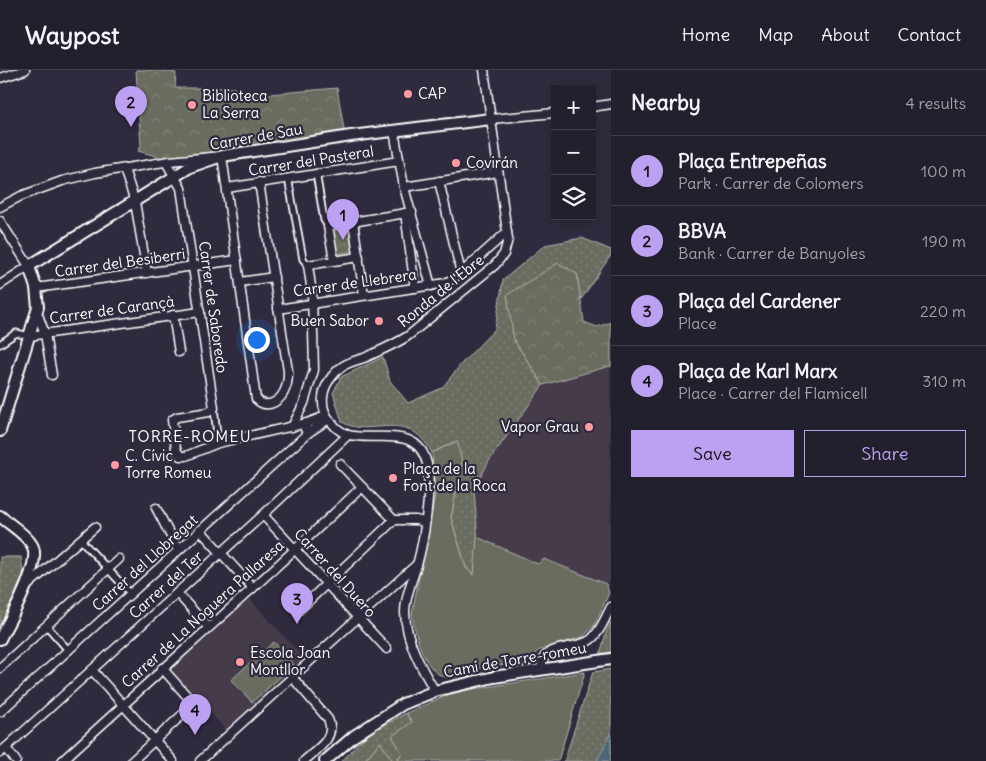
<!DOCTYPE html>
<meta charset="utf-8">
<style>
body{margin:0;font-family:Delius,sans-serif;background:#2b2836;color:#f1f3f6}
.controls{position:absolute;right:15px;top:15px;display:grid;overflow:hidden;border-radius:0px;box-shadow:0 2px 12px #0003}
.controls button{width:45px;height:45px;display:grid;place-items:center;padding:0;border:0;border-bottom:1px solid #403e4a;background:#23202e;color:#f1f3f6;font:25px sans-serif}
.you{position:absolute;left:256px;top:269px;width:18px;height:18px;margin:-12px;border:4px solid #fff;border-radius:50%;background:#1a73e8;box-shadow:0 0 0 8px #1a73e833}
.badge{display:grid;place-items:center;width:32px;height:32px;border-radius:50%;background:#bca0f2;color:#111;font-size:16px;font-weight:700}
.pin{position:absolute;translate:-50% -41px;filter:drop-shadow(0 1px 2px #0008)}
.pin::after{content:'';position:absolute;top:26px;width:18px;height:15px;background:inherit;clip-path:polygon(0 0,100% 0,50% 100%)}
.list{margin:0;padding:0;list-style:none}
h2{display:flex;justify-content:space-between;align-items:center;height:65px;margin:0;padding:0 20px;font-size:21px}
h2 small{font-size:16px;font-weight:400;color:#a3a3aa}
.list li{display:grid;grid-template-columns:32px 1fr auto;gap:15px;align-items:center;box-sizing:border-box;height:70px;padding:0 20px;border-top:1px solid #403e4a}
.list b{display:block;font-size:19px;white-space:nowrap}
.list p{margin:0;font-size:16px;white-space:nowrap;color:#a3a3aa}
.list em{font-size:16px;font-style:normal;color:#a3a3aa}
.actions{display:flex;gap:10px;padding:15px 20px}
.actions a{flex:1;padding:11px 0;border:1px solid #bca0f2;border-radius:0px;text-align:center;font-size:18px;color:#bca0f2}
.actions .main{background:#bca0f2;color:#111}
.icon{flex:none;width:28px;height:28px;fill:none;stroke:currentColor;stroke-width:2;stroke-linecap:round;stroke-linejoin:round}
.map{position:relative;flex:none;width:611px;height:691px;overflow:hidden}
header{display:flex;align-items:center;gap:30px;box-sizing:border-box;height:70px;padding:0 25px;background:#23202e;border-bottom:1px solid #403e4a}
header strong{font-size:24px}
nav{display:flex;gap:28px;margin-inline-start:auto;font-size:18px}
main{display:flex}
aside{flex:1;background:#23202e}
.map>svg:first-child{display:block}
</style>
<header>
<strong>Waypost</strong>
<nav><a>Home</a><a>Map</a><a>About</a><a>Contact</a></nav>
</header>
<main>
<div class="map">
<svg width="611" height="691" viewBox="0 0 611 691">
<defs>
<pattern id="grass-dots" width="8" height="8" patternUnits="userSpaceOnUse" patternTransform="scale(1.25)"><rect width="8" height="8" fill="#696c5e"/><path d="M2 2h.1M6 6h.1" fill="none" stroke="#808276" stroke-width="1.8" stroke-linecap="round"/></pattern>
<pattern id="forest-crowns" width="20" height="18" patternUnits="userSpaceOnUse" patternTransform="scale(1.25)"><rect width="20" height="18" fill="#696c5e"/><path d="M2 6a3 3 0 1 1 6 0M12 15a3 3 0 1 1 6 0" fill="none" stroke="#808276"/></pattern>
</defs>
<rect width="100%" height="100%" fill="#2f2a3d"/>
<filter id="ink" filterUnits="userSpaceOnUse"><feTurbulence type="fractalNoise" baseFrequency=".02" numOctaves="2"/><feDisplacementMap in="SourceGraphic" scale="10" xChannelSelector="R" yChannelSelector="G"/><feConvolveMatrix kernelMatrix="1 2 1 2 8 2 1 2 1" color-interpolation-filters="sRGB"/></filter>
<g filter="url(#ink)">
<g fill="#443a49">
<polygon points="610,296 611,510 606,514 544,489 538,494 477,467 474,421 489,391 543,315"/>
<polygon points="249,528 305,589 226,660 173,602 173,597"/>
</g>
<g fill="url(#grass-dots)" stroke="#b4b6ae">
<path d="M582,168L611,180V185L580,231L577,204L514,270L543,315L489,391L474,420L478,473L474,505L466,498L451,448L462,392L456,371L432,383C406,335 373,370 342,352L333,323L341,307L383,287L390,311L408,333L442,318L462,293L495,259L503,210L545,175Z"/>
<polygon points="0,487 21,487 24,507 19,524 0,564"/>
<polygon points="611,552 611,582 600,584 606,563"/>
<polygon points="611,599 611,691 564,691 593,602"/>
<polygon points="406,643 412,652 402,683 397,691 393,691 380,672 364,691 342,691 360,671 378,658"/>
</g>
<g fill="url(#forest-crowns)" stroke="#b4b6ae">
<polygon points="136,0 156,0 176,3 175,18 235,18 236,27 337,18 345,65 163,88 138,81 141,76"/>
<polygon points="348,156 353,181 338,184 333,160 334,158"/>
<polygon points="558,193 577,204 584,252 597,257 611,252 611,297 610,296 543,315 514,270 507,225"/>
</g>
<g fill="#696c5e" stroke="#b4b6ae">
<path d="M457,371L462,392L451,448L466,498L474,505L477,467L538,494L544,489L606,514L609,523L594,556L583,567L550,576L538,581L528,592L469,600C431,628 416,571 412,544L435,425L432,383Z"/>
<polygon points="274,572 294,595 252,632 231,610"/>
<polygon points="585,602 558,691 397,691 402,683 392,666 412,652 406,643 454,622"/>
<polygon points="380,672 393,691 364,691"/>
</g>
<polygon fill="#4d6675" stroke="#94a3ac" points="611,662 611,691 597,691"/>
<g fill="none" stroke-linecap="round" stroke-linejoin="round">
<g stroke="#fff" stroke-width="9">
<g id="pedestrian">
<polyline points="316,103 324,150 328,156"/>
<polyline points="288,108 303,189 308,195"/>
<polyline points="0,274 16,263 29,266"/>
<polyline points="214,338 218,373"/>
<polyline points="81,470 131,524"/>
<polyline points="46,555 69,581"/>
</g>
</g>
<g stroke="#fff" stroke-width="11">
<g id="minor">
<polyline points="0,8 25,0"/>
<polyline points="592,37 611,34"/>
<polyline points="491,49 555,43"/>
<polyline points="394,61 404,117 431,216"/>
<polyline points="166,92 181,118 214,338 209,342 177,347 172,350 176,379 180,386 186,386 218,373 307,353"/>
<polyline points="124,99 135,132 147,203"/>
<polyline points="439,111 461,203"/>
<polyline points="404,117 498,102"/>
<polyline points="227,118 399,91"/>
<path d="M0,137L21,126L62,111L95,103L170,91L222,86L256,329C268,341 282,330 286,317C288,312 288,306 288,301L259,112"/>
<polyline points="405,143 415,218"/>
<polyline points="0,151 29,196 0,215"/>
<polyline points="353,151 364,225"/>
<polyline points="334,190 328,156 412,142"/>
<polyline points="240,212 274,207"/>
<polyline points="36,218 237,190"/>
<polyline points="278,239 446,213 461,203 507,162"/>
<polyline points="37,242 45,264 52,305"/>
<polyline points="173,245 179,282"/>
<polyline points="29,266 200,242"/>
<polyline points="292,357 304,333 314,300 312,223 308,195 359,187"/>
<polyline points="308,363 329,349"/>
<polyline points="340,394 394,450"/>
<polyline points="156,438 178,480"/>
<polyline points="263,445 387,579"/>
<polyline points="200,460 253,518"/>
<polyline points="27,516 95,457"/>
<polyline points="177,523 208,557"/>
<polyline points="299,540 394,450 416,450 424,452"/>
<polyline points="0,598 119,489"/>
<polyline points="92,600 173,691"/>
<path d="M542,600C538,573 574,581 590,570C600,563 605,548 611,537"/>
<path d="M292,607L328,649C337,668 317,679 304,691"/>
<path d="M435,621C421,598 406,571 405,543C405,527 412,511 417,495C424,471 432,418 427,394C418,354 376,372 349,365C342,363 335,357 331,352C325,345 322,336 323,327C324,315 333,303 343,296C349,292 357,290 364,288C379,281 394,275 408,266L495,195L504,184L508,169L484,0"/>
<polyline points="0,642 308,363 305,359 307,353 326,346"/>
<polyline points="6,678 16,691"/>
<polyline points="0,683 263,445 348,365"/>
<path d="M62,691C162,599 264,510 362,417"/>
<polyline points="132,691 194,634 162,598"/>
<polyline points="200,691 416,495"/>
</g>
</g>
<g stroke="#fff" stroke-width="14">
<g id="tertiary">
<polyline points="0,361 38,237 36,218 29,196 190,97 222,86 351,66 491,49"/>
<path d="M0,446C10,455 25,463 32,475C43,493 9,551 0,569"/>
<polyline points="325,691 354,666 403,634 435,621 494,607 611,589"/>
</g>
</g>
<use href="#pedestrian" stroke="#2f2a3d" stroke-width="5.5"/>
<use href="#minor" stroke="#2f2a3d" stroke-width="8"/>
<use href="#tertiary" stroke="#2f2a3d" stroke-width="10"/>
</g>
</g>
<g fill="#ff9aa2" stroke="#2f2a3d" stroke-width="2">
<circle cx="408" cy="24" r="5"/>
<circle cx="192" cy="35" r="5"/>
<circle cx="456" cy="93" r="5"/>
<circle cx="379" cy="251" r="5"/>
<circle cx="589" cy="357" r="5"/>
<circle cx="115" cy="395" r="5"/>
<circle cx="393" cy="408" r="5"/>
<circle cx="240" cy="592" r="5"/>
</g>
<g text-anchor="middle" stroke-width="4.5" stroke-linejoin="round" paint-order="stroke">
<g font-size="15" fill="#fff" stroke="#2f2a3d" text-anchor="start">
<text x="418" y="29">CAP</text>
<text x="202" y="31">Biblioteca<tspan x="202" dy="17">La Serra</tspan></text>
<text x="466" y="98">Covirán</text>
<text x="369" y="256" text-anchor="end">Buen Sabor</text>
<text x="579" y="362" text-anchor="end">Vapor Grau</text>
<text x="125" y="391">C. Cívic<tspan x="125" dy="17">Torre Romeu</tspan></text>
<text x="403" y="404">Plaça de la<tspan x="403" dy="17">Font de la Roca</tspan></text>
<text x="250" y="588">Escola Joan<tspan x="250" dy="17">Montllor</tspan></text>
</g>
<g font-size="15" fill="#fff" stroke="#2f2a3d">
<text transform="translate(256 67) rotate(-10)" y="5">Carrer de Sau</text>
<text transform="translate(311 91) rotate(-9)" y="5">Carrer del Pasteral</text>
<text transform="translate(120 193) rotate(-8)" y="5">Carrer del Besiberri</text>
<text transform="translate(355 213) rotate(-8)" y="5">Carrer de Llebrera</text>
<text transform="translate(441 221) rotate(-39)" y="5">Ronda de l'Ebre</text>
<text transform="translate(213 237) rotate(82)" y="5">Carrer de Saboredo</text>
<text transform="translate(112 240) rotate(-8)" y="5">Carrer de Carançà</text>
<text transform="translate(145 493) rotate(-42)" y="5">Carrer del Llobregat</text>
<text transform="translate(335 503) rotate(48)" y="5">Carrer del Duero</text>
<text transform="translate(166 515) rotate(-42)" y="5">Carrer del Ter</text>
<text transform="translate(203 544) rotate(-42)" y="5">Carrer de La Noguera Pallaresa</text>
<text transform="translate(515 590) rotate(-10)" y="5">Camí de Torre-romeu</text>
</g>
<g font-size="16" letter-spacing="1" fill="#fff" stroke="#2f2a3d">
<text x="190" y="372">TORRE-ROMEU</text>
</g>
</g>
</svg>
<div class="controls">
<button>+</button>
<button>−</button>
<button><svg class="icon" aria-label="layers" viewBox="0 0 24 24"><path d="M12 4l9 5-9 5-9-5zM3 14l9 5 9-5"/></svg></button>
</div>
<div class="you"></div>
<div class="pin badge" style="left:343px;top:170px">1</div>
<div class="pin badge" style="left:131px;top:57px">2</div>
<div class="pin badge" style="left:297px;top:554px">3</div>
<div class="pin badge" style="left:195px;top:665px">4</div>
</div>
<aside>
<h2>Nearby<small>4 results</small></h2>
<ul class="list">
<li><span class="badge">1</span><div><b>Plaça Entrepeñas</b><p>Park · Carrer de Colomers</p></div><em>100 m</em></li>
<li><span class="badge">2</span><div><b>BBVA</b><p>Bank · Carrer de Banyoles</p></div><em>190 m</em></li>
<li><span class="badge">3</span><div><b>Plaça del Cardener</b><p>Place</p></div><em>220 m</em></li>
<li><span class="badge">4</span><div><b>Plaça de Karl Marx</b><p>Place · Carrer del Flamicell</p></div><em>310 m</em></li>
</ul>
<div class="actions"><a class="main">Save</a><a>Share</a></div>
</aside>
</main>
